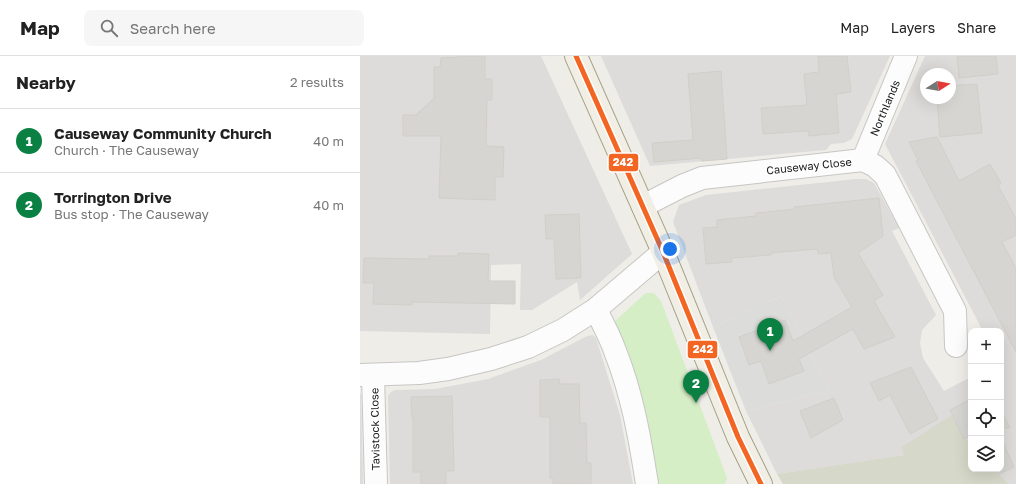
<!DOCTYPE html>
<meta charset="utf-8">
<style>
body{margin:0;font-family:"Golos Text",sans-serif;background:#f6f6f6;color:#222}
.controls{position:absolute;right:12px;bottom:12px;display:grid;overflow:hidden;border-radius:8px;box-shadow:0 4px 16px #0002}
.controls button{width:36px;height:36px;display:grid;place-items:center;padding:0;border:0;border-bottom:1px solid #e0e0e0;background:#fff;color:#222;font:20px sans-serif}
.compass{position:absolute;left:560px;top:12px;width:36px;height:36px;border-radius:50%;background:#fff;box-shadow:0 4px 16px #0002;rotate:79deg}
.you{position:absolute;left:310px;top:193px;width:14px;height:14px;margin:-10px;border:3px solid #fff;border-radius:50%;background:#1a73e8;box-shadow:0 0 0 6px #1a73e833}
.badge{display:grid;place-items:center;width:26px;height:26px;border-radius:50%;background:#0b8043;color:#fff;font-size:13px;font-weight:700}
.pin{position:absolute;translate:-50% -33px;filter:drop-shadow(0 1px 2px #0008)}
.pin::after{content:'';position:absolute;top:21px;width:14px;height:12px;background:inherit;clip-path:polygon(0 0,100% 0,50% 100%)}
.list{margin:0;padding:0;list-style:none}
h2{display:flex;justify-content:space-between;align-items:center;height:52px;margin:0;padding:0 16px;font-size:17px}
h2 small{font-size:13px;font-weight:400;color:#767676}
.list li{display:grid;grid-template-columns:26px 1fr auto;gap:12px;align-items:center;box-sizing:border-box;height:64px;padding:0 16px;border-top:1px solid #e0e0e0}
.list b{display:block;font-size:15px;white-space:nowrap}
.list p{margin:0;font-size:13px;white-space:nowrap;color:#767676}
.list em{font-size:13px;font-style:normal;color:#767676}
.icon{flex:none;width:22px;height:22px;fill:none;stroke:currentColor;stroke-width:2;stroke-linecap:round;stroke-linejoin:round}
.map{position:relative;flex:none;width:656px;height:428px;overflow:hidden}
header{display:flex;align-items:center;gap:24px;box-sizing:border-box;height:56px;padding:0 20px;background:#fff;border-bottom:1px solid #e0e0e0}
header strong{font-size:19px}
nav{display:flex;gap:22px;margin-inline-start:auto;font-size:14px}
.search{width:280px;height:36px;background:#f6f6f6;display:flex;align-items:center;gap:10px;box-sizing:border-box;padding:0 14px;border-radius:8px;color:#767676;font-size:15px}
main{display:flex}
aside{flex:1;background:#fff}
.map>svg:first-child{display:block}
</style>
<header>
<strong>Map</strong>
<div class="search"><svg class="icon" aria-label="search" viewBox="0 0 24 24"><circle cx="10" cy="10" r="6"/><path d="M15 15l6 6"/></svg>Search here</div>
<nav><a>Map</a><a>Layers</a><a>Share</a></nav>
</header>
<main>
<aside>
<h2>Nearby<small>2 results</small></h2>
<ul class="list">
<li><span class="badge">1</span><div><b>Causeway Community Church</b><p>Church · The Causeway</p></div><em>40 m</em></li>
<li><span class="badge">2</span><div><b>Torrington Drive</b><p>Bus stop · The Causeway</p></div><em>40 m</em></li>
</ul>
</aside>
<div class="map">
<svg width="656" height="428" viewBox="0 0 656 428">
<rect width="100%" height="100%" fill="#eeede8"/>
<g fill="#dddcda" fill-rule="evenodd">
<polygon points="0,0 181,0 272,198 220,244 217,226 172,254 160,254 161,208 131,209 130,278 0,275"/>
<polygon points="241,0 530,0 492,83 484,87 471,88 466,94 290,110"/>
<path d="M565,0H656V428H649L634,413H641V275H623L525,88ZM566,18H590V42H566Z"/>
<polygon points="496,123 506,123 514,127 539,172 532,175 576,259 562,274 560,287 563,302 584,335 611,321 611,389 606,383 593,359 544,399 417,418 386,355 469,334 421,240 353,271 313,166 319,149 346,139"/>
<polygon points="233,279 236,282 260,359 273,428 30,428 28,340 31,336 35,334 75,333 128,323 181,304 227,280"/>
<polygon points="0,337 1,339 3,428 0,428"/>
</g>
<polygon fill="#dcdcda" points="421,240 469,334 386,355 353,271"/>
<polygon fill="#d6d8c9" points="592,359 606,383 611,389 611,413 634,413 649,428 423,428 417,418 544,399 542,391"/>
<polygon fill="#d5eec5" points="286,237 294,237 301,245 367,422 365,428 298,428 297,416 270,308 255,265"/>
<g fill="#d6d5d1" stroke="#d2cfc9">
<polygon points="99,0 125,0 125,23 132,23 132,44 127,44 126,90 144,91 143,121 135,121 135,144 79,142 81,80 43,80 43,59 56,59 74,42 74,11 80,11 81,2 99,1"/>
<polygon points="458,0 487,0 491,36 476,38 479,77 449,80 448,75 403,78 401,52 447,49 444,18 459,16"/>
<polygon points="597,0 636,0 638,18 599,22"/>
<polygon points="361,15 367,103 342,105 341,102 294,106 292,87 333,84 328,18"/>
<polygon points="617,28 622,77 580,81 577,42 590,42 590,30"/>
<polygon points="577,81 599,125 630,108 641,127 638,129 656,163 656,179 642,186 656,212 656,296 556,105 558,104 549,86"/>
<polygon points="519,142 523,180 498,197 523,239 514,245 535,281 504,293 493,273 439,303 444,315 409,328 401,305 389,309 379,281 425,264 433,285 492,251 474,221 471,197 458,198 457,193 411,197 411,199 372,202 372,206 346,208 343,172 357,171 357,164 396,160 396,157 435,153 434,151"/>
<polygon points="219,158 221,222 196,223 194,183 186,183 185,159"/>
<polygon points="98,197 129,198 128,225 155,225 155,248 52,246 52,249 13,248 14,227 3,227 4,202 69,203 69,200 98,200"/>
<polygon points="551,311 578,363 550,378 530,339 519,345 510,327"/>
<polygon points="199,323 200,328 219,328 220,367 226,367 227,407 231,407 231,428 193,428 193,422 190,422 190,361 180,361 180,324"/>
<polygon points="92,340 94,415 86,415 86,428 61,428 61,416 53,416 53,361 52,361 51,341"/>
<polygon points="474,342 483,364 451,382 440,355"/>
<polygon points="611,343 611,380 604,383 590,354"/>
<polygon points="641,354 650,372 641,372"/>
<polygon points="641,382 654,411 639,418 636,413 641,413"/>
</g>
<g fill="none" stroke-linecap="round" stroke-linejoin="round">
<g stroke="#c7c6c4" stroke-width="24">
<g id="minor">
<polyline points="503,104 546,0"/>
<polyline points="283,150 322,130 342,122 503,104 515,110 525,119 595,255 596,290"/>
<path d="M236,253C242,267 250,280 255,295C272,337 280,383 287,428"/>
<polyline points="0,319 59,317 88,313 131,303 168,291 203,274 236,253 303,196"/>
<polyline points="13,319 16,428"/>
</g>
</g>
<g stroke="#a59f84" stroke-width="24">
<polyline id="major" points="216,0 303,196 378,381 401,428"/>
</g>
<use href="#minor" stroke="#fcfcfc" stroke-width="22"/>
<use href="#major" stroke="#f1eee5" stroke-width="22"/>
<g stroke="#fff" stroke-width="8">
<polyline id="bus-1" points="216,0 303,196 378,381 401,428"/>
</g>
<use href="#bus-1" stroke="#f26522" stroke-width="5"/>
</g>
<g text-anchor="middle" stroke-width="3" stroke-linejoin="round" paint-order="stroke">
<g font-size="11" fill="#202020" stroke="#fff">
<text transform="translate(525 52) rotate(-67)" y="4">Northlands</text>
<text transform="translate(449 110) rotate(-6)" y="4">Causeway Close</text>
<text transform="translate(15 373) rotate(-91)" y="4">Tavistock Close</text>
</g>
</g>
<g stroke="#fff" stroke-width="1.5">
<rect x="248" y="97" width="31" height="19" rx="4" fill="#f26522"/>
<rect x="327" y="284" width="31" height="19" rx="4" fill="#f26522"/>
</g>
<g font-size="11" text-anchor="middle" font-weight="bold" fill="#fff">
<text x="263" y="110">242</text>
<text x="343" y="297">242</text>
</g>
</svg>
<div class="controls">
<button>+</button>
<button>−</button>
<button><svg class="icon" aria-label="locate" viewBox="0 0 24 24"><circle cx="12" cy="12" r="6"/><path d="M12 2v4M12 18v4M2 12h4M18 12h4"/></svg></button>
<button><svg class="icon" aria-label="layers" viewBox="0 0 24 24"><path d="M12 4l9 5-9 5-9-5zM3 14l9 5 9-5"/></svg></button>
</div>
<svg class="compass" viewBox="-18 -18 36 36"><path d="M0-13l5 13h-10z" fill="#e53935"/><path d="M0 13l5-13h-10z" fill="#767676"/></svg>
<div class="you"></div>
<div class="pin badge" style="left:410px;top:295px">1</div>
<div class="pin badge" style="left:336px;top:347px">2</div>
</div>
</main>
